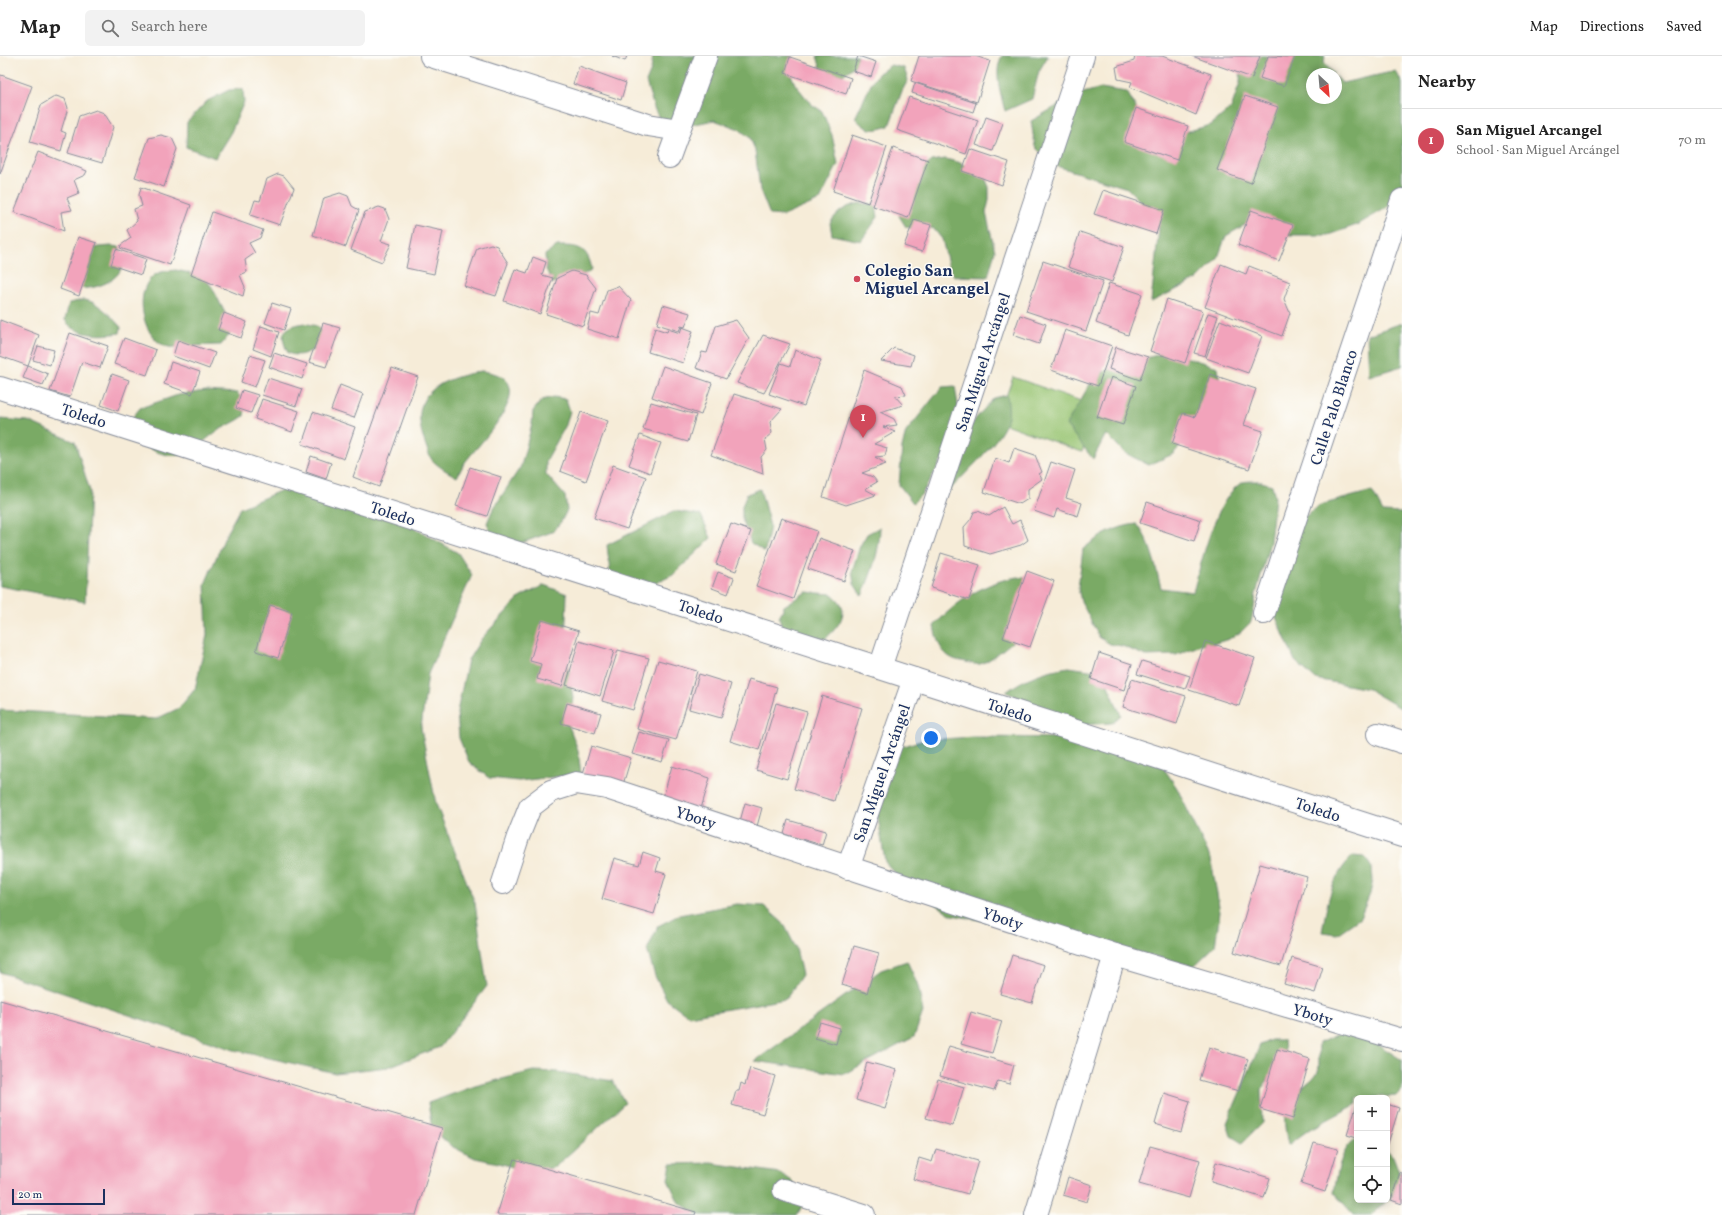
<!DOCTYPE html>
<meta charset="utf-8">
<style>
body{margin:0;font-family:Vollkorn,serif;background:#f2f2f2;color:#222}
.controls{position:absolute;right:12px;bottom:12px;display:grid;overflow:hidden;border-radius:6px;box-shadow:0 2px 10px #0003}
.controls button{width:36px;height:36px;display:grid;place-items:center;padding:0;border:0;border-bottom:1px solid #e0e0e0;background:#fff;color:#222;font:20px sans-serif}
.compass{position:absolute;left:1306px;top:12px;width:36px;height:36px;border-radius:50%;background:#fff;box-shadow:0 2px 10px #0003;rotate:154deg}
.scale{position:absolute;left:12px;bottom:10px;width:93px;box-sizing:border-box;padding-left:4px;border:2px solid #1b2f5e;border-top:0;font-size:11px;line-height:14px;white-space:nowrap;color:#1b2f5e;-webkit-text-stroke:3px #fdfcf7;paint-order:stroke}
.you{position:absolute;left:931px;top:682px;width:14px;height:14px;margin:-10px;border:3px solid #fff;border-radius:50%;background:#1a73e8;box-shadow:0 0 0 6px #1a73e833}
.badge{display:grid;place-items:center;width:26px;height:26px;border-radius:50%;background:#d1495b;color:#fff;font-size:13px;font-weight:700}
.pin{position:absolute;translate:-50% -33px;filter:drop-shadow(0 1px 2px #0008)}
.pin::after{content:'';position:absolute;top:21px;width:14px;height:12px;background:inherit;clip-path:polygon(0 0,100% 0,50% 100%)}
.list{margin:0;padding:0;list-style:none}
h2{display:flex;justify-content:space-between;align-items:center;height:52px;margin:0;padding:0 16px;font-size:17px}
h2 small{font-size:13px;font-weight:400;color:#767676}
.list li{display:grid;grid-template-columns:26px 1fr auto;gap:12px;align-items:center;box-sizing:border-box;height:64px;padding:0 16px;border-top:1px solid #e0e0e0}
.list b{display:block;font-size:15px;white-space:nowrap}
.list p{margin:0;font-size:13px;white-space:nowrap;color:#767676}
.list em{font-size:13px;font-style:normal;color:#767676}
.icon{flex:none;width:22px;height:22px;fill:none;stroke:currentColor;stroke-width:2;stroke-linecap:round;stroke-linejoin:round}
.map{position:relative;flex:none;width:1402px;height:1159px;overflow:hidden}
header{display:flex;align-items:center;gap:24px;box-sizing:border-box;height:56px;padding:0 20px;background:#fff;border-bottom:1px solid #e0e0e0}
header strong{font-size:19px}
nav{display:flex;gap:22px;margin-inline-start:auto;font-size:14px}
.search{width:280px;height:36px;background:#f2f2f2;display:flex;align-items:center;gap:10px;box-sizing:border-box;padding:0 14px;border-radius:6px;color:#767676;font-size:15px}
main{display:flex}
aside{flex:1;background:#fff}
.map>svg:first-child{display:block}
</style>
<header>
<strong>Map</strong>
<div class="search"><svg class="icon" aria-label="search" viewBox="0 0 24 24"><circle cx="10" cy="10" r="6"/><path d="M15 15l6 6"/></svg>Search here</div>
<nav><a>Map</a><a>Directions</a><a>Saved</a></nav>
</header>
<main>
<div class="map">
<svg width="1402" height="1159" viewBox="0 0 1402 1159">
<rect width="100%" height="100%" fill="#fdfcf7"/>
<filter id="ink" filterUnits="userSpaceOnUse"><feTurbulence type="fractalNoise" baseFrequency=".025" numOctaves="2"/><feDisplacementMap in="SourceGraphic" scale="8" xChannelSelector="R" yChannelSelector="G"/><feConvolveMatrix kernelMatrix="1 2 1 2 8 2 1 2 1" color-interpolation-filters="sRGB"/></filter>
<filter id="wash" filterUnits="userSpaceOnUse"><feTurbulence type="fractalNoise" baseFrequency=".012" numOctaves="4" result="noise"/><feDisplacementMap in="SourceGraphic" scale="16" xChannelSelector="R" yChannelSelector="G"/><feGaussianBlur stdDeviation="0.9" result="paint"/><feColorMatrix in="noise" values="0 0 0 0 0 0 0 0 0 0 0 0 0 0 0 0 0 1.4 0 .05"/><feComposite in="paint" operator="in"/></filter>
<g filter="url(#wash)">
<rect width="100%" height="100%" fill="#f6ecd8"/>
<polygon fill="#99c573" stroke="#5a7a68" points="1013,321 1098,351 1082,396 997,365"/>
<g fill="#7aaa65" stroke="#4a6c62">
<polygon points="653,0 792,0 790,16 795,28 811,48 822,55 832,79 838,108 820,144 783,160 770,159 760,134 755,94 750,82 739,73 714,64 673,73 661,66 654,52 646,26 651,14"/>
<polygon points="817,0 858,0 857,8 843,19 827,22 820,10"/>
<path d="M1002,0H1048L1039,15L1032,43L1005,55C1001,40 993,14 1002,0Z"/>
<polygon points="1241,0 1325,0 1324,7 1334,18 1312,18 1312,42 1336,42 1336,20 1342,27 1396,15 1402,27 1402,143 1357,169 1328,179 1274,179 1248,167 1226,180 1217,204 1198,223 1151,246 1159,172 1146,151 1127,132 1053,109 1035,91 1031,65 1076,39 1101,32 1127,36 1139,57 1185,76 1211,69 1231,52 1240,27"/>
<path d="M891,9L904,12L908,24L902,35L889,70C873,76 867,75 855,62L872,26L879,17Z"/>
<polygon points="243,33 244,46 231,76 215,102 186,91 187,66 207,45 229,34"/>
<polygon points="945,103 958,106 984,119 989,131 989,144 986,157 995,195 988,221 954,220 948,208 942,183 933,172 920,174 906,171 899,160 912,122 932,105"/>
<path d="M861,147L876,149L878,161L861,185L832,179L830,167C839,154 846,150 861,147Z"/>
<path d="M112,190L119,191C121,197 123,204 122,210C119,225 94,234 80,232L85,195L98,191Z"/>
<path d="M557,190C578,190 587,190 592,213C581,222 566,225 552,227L546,213L545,199Z"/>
<path d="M176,214L203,220L212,231L229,265L230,278L221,289C209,289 197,290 184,290C179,290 173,292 169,291C143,286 133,238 152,221C158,215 168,215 176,214Z"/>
<path d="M83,244C99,245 110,260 121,271L120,277C102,280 76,281 65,264L69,247Z"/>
<path d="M304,267L317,270L321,276L323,289C311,294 301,303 288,297C279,278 282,271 304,267Z"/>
<polygon points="1402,267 1402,310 1369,320 1367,279"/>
<polygon points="1169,296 1218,311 1221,337 1208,359 1173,398 1149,409 1125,397 1106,378 1093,403 1066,369 1094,321 1118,309"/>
<path d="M481,315C547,321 484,382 466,405C462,410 460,416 457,421C448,416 440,412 432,404C429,400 428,395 426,390C419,372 415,350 430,336C443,323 464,319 481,315Z"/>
<polygon points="955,330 959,356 953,385 922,438 913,447 899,429 902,391 906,376 942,331"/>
<path d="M206,335L237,337L246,347L244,360C236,366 228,369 219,374C207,381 198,394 183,398C166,403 143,393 134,377C132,373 133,367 132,362L140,352L178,339Z"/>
<path d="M1007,339C1008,349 1010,358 1006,367C998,388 959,423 943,441L956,396L976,362L994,342Z"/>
<polygon points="554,341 566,343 570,355 566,369 546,405 546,418 565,440 567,454 561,466 552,476 513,490 491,479 487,467 492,455 521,410 532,368 533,355 542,344"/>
<polygon points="0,363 28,365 75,386 90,435 85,546 0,530"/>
<path d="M1258,425L1272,429L1275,442L1270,486L1256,538L1254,553L1251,566L1241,576L1229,583L1216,587L1201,589L1176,599L1146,600L1122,590L1110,588L1099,581L1081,545L1078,532L1083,493C1099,480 1116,470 1137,468C1152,487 1155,509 1161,532L1193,536C1201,509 1216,439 1243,426C1247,425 1254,425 1258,425Z"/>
<polygon points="289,431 390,458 458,497 472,519 428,618 421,672 436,748 475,847 487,930 440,991 388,1011 335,1017 234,994 0,916 0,654 156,663 179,652 195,633 207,579 205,528 227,476 240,452"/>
<polygon points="760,433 770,470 765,496 751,487 742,463 742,450 747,438"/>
<polygon points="1372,435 1383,456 1402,457 1402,653 1368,633 1315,623 1295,605 1275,559 1271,533 1280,480 1320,449"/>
<polygon points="675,455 701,459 711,482 673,519 648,531 610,517 607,489"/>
<path d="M880,471C880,496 871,518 862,540L854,528L852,515L860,490L867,478Z"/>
<path d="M1018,521L1031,523L1040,561C1028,571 994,605 980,608C975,609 967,606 962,605C943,603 937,587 934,570C955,546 986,525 1018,521Z"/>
<polygon points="544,529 567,538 565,590 573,642 569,670 578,694 581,718 519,725 489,722 469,706 459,682 457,656 468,604 482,582 519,542"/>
<path d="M806,536L832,538C835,541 839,544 841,548C848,561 834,575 825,583L783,576L779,562L784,550Z"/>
<path d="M1069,611L1096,615L1106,625L1121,659L1112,667L1079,669L1006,636C1024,622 1046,614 1069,611Z"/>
<polygon points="974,681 1083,682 1163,711 1177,732 1211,803 1220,856 1215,890 1194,910 1075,881 952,859 905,828 885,806 874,736 900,691 924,684"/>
<path d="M1353,800L1365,801L1372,812L1373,824L1370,838L1360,862L1337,878L1322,876C1327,849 1331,820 1353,800Z"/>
<polygon points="737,848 764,850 784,868 796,892 802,919 786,943 689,960 667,944 655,920 647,894 658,870 679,859"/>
<polygon points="907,905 918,929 923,956 914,981 844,1018 755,1005 881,914"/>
<path d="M1343,976L1368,982L1402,1004V1034L1397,1040L1357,1042V1048L1310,1073L1288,1089C1285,1073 1281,1055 1291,1041C1299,1031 1312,1027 1318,1015C1320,1010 1318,994 1319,987Z"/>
<polygon points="1271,984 1284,984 1285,998 1261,1034 1262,1067 1242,1087 1231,1080 1227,1067 1260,989"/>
<polygon points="533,1015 558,1016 613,1025 625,1047 555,1111 528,1117 503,1108 475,1102 451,1090 432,1073 428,1047 475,1030"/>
<path d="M1357,1082V1144H1387V1094L1393,1100L1402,1124L1395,1137L1372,1159H1354L1334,1137C1337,1120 1340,1092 1357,1082Z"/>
<polygon points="711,1107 780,1117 792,1125 804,1147 797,1159 700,1159 679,1147 668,1124 671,1108"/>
</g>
<g id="blocks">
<g fill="#f2a3bb">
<polygon points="612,0 627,0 625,5"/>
<polygon points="858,0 876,6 871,21 853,15"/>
<polygon points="919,0 975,0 990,5 977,46 911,25"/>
<polygon points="1135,0 1162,0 1211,18 1196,59 1130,31 1132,26 1118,23 1116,11 1134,5"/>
<polygon points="1192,0 1260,0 1252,22"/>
<polygon points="1268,0 1295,1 1284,30 1260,22"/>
<polygon points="790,1 851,22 846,38 785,17"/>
<polygon points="579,10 626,27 621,44 573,28"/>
<polygon points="1,19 32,30 0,118 0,20"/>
<polygon points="915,27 976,47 973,56 912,37"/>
<polygon points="56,40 65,43 68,52 61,75 66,77 61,95 30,86 41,49"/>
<polygon points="1245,40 1278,51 1251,127 1217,114"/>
<polygon points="909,41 978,64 966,98 897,74"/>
<polygon points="1136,52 1188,70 1177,104 1124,86"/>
<polygon points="96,54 104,57 113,71 102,107 68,97 79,60"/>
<polygon points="986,61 1003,67 993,95 976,89"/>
<polygon points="161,79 172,82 177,93 164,131 135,121 149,82"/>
<polygon points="852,79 887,91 868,147 833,135"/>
<polygon points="893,92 928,104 908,162 873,150"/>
<polygon points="970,93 1009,106 1002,129 962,115"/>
<polygon points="38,96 87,115 85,119 74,124 79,137 67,142 72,154 61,156 64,175 14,156"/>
<polygon points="278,118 284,120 294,132 280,169 250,159 255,144 260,145 267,123"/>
<polygon points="141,131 191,149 170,209 120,192 121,189 131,182 127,174 137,165 134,153 142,150 139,139"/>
<polygon points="1103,134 1164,154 1156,178 1094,158"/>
<polygon points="340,137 348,140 352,150 359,154 346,191 313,179 324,142"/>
<polygon points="379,151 385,153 389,163 381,185 391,188 382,206 351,194 365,156"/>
<polygon points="1251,154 1293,169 1279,205 1238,189"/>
<polygon points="212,156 263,174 260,182 249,187 255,197 245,204 247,216 240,219 245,231 243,240 191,219"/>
<polygon points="914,164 931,169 922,196 904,190"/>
<polygon points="415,169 443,175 434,218 406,212"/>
<polygon points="1080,176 1124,191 1112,226 1068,211"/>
<polygon points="78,181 97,187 79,240 60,233"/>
<polygon points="491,188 497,190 508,207 496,240 464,230 477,192"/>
<polygon points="116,193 146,203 141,219 111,209"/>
<polygon points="533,201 546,206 542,219 553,222 540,258 504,245 515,213 527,217"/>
<polygon points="1043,205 1103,225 1086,275 1026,255"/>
<polygon points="1221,208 1246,218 1249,210 1290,226 1284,243 1290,257 1282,280 1205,251"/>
<polygon points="572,215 586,219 596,232 583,270 546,258 557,222"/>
<polygon points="1109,227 1142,238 1128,279 1096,267"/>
<polygon points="618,230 631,244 619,283 587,273 591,257 599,259 607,234"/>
<polygon points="1167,243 1203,255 1185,307 1150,295"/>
<polygon points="272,247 291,253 284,274 265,267"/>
<polygon points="663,249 690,257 685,271 681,270 679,275 657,268"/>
<polygon points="224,257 247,266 241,282 218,274"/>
<polygon points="1208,257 1218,260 1205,300 1194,297"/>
<polygon points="1020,259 1046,268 1039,288 1013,279"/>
<polygon points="0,264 39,279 28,310 0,300"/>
<polygon points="736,264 749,282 726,323 696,312 702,296 707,297 716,270"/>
<polygon points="1220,264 1262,280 1248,317 1206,302"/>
<polygon points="323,267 340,272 326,311 309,306"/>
<polygon points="261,270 279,276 271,300 253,293"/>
<polygon points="682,271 693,275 683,307 648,296 655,272 667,276 668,273 680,277"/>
<polygon points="1065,274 1112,290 1098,330 1051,314"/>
<polygon points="70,277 108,290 100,312 82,306 70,341 50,335"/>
<polygon points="763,279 790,288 764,337 737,327"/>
<polygon points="124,282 156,294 147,319 114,308"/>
<polygon points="178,284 215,297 209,313 173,300"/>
<polygon points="38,290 54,294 50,309 33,304"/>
<polygon points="1116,291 1148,301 1140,324 1109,313"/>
<polygon points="894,292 914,299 911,310 881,305"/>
<polygon points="795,294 821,304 804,350 769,338 781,307 790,310"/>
<polygon points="274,297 307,308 302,323 269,311"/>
<polygon points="250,299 265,304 255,331 241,326"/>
<polygon points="171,306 200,316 192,338 164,328"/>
<polygon points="28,310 48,318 43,329 23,322"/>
<polygon points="663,310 712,327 701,359 652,341"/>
<polygon points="392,312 418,321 379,431 353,421"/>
<polygon points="864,314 902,330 906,339 895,340 903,349 880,356 894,363 897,369 883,371 895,376 874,388 887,392 885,400 875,401 886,408 862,417 873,421 877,426 865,433 876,439 846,449 823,441"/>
<polygon points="112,318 129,324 118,355 101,349"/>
<polygon points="1210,318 1256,333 1244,369 1263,375 1249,413 1172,388 1183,357 1195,361"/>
<polygon points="1111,321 1136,330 1123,369 1097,361"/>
<polygon points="268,322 302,333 296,350 262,339"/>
<polygon points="340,329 363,338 354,362 331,354"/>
<polygon points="242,334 258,339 251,357 236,352"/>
<polygon points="734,338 782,353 770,366 772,377 765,383 767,394 761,401 763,418 711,399"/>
<polygon points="262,343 299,355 292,376 255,363"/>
<polygon points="651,346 696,359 688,386 643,373"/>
<polygon points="313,356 355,371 344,403 302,388"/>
<polygon points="581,356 608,365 586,425 560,415"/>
<polygon points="640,379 661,387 650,417 629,409"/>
<polygon points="1014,392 1035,399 1042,416 1039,418 1042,423 1028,433 1028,443 1020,448 984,436 995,402 1009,407"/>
<polygon points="311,400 331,407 326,423 306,416"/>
<polygon points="1051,406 1075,414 1066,442 1082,447 1078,460 1057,453 1054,462 1034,455"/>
<polygon points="613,409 646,421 627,473 594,462"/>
<polygon points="470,411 501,421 487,460 456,450"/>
<polygon points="1147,446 1201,464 1194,485 1140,467"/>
<polygon points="1003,451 1012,468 1020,464 1028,484 1021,489 990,498 965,490 964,471 971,463 974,456 978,455 989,460"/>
<polygon points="781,462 817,475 793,543 756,530"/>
<polygon points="731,468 751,475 736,515 716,508"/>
<polygon points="819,482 855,495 844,525 808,513"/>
<polygon points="941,497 980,509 969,544 931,532"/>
<polygon points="1027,515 1054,525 1030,591 1003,582"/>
<polygon points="718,516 734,522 728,538 712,532"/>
<polygon points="270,549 292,556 278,602 256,595"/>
<polygon points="542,564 579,575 562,630 537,623 541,608 530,605"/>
<polygon points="579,585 614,595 600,640 566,629"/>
<polygon points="1205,585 1255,602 1239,650 1189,634"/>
<polygon points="618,594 649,602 633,654 602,645"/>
<polygon points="1099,597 1132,608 1124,634 1091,623"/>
<polygon points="658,604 697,615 676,684 637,673"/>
<polygon points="1142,605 1190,620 1185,633 1137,618"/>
<polygon points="699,618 731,628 721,662 689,653"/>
<polygon points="749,623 777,631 759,694 730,685"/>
<polygon points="1132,623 1186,640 1177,668 1123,651"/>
<polygon points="822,640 862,652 834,745 794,733"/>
<polygon points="567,647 601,657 595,677 561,667"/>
<polygon points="776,647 807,656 787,723 756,714"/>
<polygon points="639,676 669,684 662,706 632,698"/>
<polygon points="591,690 631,702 622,732 582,721"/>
<polygon points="672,710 710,722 700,756 662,745"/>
<polygon points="745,747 762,752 756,774 739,769"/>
<polygon points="788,764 826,775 822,789 784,778"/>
<polygon points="643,796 660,802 656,815 666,818 654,858 602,843 614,802 639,809"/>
<polygon points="1260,808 1307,821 1281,910 1234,896"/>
<polygon points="854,890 879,897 867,937 842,929"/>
<polygon points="1012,899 1044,909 1032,947 1000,938"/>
<polygon points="1292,902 1323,911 1315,937 1284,928"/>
<polygon points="0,944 442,1072 416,1159 0,1159"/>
<polygon points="971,956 1002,965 992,997 961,988"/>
<polygon points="820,966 840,972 836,988 815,982"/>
<polygon points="949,990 1014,1009 1009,1028 998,1025 994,1035 940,1020"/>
<polygon points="1209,991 1248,1003 1239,1035 1199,1024"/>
<polygon points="1277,993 1310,1003 1293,1063 1260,1053"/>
<polygon points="867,1006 897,1014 885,1053 856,1044"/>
<polygon points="750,1012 775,1020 763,1058 732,1049 736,1035 739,1035 741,1027 745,1029"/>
<polygon points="938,1023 964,1031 952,1070 926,1062"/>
<polygon points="1164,1037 1190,1045 1181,1076 1155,1068"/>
<polygon points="1357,1048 1357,1082 1347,1079"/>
<polygon points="1387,1048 1399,1052 1387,1091"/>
<polygon points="1314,1087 1338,1093 1325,1136 1301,1128"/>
<polygon points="1150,1090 1200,1104 1189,1142 1139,1128"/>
<polygon points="936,1093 978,1105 968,1138 913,1123 919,1102 932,1106"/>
<polygon points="514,1103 696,1156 695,1159 497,1159"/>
<polygon points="1216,1106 1270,1122 1264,1142 1211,1126"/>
<polygon points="1400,1116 1402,1117 1402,1148 1391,1144"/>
<polygon points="1068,1121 1092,1129 1087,1146 1063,1139"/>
</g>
</g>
</g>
<g filter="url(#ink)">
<use href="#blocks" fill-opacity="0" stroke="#888e9b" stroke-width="1"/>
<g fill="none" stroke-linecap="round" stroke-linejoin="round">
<g stroke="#888e9b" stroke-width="24">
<g id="minor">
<polyline points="431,0 648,69 679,74"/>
<polyline points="669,101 706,0"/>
<polyline points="0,332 880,612 1402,780"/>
<polyline points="1264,557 1402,144"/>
<polyline points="880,612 1083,0"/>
<polyline points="1378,678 1402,686"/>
<polyline points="848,812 914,623"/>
<polyline points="503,827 518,781 530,751 551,735 576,727 607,732 1115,899 1402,984"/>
<polyline points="784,1134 864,1159"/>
<polyline points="1036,1159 1115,899"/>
</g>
</g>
<use href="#minor" stroke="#fff" stroke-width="22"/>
</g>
</g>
<circle fill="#d1495b" stroke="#fdfcf7" stroke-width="1.5" cx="857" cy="223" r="4"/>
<g text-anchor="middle" stroke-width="3" stroke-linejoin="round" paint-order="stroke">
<g font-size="16" font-weight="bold" fill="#1b2f5e" stroke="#fdfcf7" text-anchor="start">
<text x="865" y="220">Colegio San<tspan x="865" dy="18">Miguel Arcangel</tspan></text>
</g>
<g font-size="16" fill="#1b2f5e" stroke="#fdfcf7">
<text transform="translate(982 306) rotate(-72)" y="6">San Miguel Arcángel</text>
<text transform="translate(1333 351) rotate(-72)" y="6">Calle Palo Blanco</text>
<text transform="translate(84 359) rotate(18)" y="6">Toledo</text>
<text transform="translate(393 457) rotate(18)" y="6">Toledo</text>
<text transform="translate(701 555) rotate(18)" y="6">Toledo</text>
<text transform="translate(1010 654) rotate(18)" y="6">Toledo</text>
<text transform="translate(881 717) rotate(-71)" y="6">San Miguel Arcángel</text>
<text transform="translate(1318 753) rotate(18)" y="6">Toledo</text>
<text transform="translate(696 761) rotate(18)" y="6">Yboty</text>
<text transform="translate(1003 862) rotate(18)" y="6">Yboty</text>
<text transform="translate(1313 958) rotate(17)" y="6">Yboty</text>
</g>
</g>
</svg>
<div class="controls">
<button>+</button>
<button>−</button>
<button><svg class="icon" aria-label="locate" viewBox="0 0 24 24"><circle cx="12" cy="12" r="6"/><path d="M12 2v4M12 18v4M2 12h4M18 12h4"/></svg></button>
</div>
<svg class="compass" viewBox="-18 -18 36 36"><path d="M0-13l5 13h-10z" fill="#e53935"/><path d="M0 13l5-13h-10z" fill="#767676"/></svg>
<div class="scale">20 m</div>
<div class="you"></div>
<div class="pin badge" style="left:863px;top:382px">1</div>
</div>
<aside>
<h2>Nearby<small></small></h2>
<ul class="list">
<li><span class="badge">1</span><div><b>San Miguel Arcangel</b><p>School · San Miguel Arcángel</p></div><em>70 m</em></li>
</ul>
</aside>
</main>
